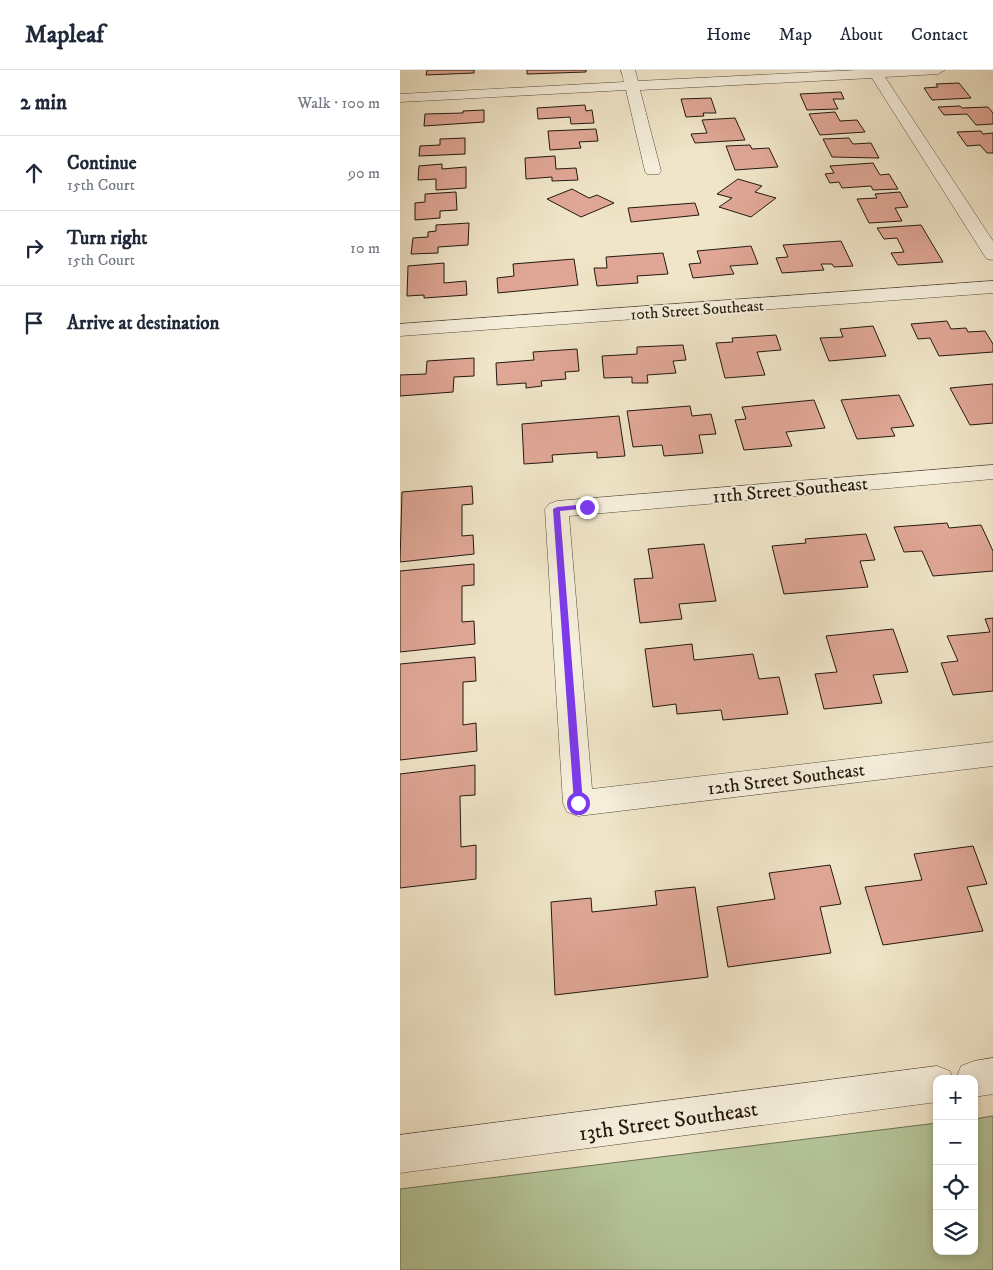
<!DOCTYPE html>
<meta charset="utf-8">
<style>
body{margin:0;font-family:"IM FELL DW Pica",serif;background:#f6f6f7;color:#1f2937}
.controls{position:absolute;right:15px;bottom:15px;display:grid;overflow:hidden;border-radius:10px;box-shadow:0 2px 8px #0003}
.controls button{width:45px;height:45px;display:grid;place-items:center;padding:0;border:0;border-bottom:1px solid #e0e1e3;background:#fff;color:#1f2937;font:25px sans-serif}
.stop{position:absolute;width:15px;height:15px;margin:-11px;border:4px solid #7c3aed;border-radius:50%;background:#fff}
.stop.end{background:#7c3aed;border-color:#fff;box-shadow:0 1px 5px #0008}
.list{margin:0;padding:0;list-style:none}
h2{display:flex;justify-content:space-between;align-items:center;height:65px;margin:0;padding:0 20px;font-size:21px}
h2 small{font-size:16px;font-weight:400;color:#747a83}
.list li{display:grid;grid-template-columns:32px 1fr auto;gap:15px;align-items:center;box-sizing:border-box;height:75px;padding:0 20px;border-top:1px solid #e0e1e3}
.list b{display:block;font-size:19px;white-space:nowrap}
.list p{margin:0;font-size:16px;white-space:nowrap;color:#747a83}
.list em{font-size:16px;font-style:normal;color:#747a83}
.icon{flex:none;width:28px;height:28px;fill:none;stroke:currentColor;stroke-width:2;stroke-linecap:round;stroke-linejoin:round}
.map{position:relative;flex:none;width:593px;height:1200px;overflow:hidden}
header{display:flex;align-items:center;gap:30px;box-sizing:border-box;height:70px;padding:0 25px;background:#fff;border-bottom:1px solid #e0e1e3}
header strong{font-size:24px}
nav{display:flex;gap:28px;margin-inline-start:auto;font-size:18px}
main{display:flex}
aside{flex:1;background:#fff}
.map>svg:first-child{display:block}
</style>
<header>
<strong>Mapleaf</strong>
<nav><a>Home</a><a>Map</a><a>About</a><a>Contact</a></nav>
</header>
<main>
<aside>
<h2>2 min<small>Walk · 100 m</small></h2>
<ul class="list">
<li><svg class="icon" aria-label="ahead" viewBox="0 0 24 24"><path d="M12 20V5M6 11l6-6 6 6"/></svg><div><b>Continue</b><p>15th Court</p></div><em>90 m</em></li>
<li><svg class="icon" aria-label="right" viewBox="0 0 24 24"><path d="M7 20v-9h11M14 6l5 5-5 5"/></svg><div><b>Turn right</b><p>15th Court</p></div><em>10 m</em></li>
<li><svg class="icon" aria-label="arrive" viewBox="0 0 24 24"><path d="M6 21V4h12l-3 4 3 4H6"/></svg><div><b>Arrive at destination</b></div></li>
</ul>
</aside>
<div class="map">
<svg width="593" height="1200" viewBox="0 0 593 1200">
<rect width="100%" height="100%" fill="#f0e5c8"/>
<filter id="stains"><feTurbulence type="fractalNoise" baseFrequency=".004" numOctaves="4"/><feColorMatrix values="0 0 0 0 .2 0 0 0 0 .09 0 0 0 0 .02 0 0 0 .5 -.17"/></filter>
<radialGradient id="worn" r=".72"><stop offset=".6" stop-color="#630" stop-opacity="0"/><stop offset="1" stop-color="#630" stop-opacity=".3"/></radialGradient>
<polygon fill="#b5c69a" stroke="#6c7054" points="593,1046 593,1200 0,1200 0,1119 537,1053 537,1181 574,1181 574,1049"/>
<g fill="#e0a796" stroke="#23190f">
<polygon points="27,0 74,0 74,3 26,5"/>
<polygon points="127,0 186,0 186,2 127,4"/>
<polygon points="559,13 571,28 532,30 524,18 538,17 536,14"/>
<polygon points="441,22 444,29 433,29 438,39 407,40 400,24"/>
<polygon points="311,28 316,43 303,43 304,46 286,47 281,29"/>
<polygon points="185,35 186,41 192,40 194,53 171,54 170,47 138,49 137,38"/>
<polygon points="560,36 562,38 588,37 593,43 593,54 576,55 567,44 544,45 538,37"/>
<polygon points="84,40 84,52 24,56 25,44 63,43 63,41"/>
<polygon points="435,42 440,51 457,50 465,62 420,65 409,44"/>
<polygon points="335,48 345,70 295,73 291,64 307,63 302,50"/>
<polygon points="196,59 198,71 179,72 181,78 150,80 148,61"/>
<polygon points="581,61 583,64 593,63 593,83 587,83 580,75 567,76 557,62"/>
<polygon points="65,68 65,84 19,86 20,76 40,75 40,69"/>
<polygon points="449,68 453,74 471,73 479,88 432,87 423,69"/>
<polygon points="350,75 352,79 369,78 378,97 335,100 326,76"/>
<polygon points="155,86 156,99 176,98 178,110 152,111 152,107 126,109 125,88"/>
<polygon points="473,93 480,105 489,104 498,119 473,120 471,116 442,118 439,112 430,113 425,104 434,103 430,96"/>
<polygon points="42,94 42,99 66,97 66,118 36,120 36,109 18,110 19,96"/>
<polygon points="338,109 362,116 355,122 376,128 351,147 319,137 332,128 317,124"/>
<polygon points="172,119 189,128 197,125 214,133 181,147 147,129"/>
<polygon points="56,122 57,140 40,141 40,148 15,150 15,133 25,132 25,124"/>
<polygon points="500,122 508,137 495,138 502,151 469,153 457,129 477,128 475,124"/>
<polygon points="295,133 299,145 231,152 228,138"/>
<polygon points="69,153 68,175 38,177 38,183 11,184 13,168 28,167 28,162 36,161 36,155"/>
<polygon points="521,155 543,192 498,195 491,183 504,182 497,168 484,169 477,158"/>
<polygon points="441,171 453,196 434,197 432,194 421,194 424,200 382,203 376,188 388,187 383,175"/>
<polygon points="351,176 358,194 330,196 334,204 293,208 289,194 301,193 297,181"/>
<polygon points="263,183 268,204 237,206 238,213 197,216 194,198 207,198 206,187"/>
<polygon points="174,189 178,215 98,223 97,208 114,206 113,194"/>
<polygon points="44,193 44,213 66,211 67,225 24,228 24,225 7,226 8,196"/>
<polygon points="547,251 551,259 566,258 568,262 585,261 593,274 593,282 539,286 530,268 518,269 511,254"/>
<polygon points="473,256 486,286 429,291 420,268 443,267 440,259"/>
<polygon points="376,265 381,280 357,282 365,305 325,308 316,273 333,272 332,268"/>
<polygon points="283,275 286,290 273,291 276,303 247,305 248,313 232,313 232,307 204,308 202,286 237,284 237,277"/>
<polygon points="177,279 179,301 165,302 166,309 141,311 142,316 126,318 126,313 97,315 96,293 134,290 133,282"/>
<polygon points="74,288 74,306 54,307 53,322 0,326 0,305 26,304 27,291"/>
<polygon points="593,314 593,353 570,355 550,318"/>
<polygon points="499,325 514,356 491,358 495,366 457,369 441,330"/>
<polygon points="414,330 425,358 386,362 392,376 344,380 335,350 346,349 342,337"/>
<polygon points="290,336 292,346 311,344 316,364 299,365 303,383 264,386 262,375 233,377 227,341"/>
<polygon points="219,346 225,386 197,388 197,382 152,385 153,392 124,394 122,354"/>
<polygon points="72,416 73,434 62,435 62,466 73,465 74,484 0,492 2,422"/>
<polygon points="547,453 549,458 581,455 593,481 593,501 533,506 522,481 504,482 494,457"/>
<polygon points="466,464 475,490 460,491 468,517 384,524 372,476 406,473 405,469"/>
<polygon points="304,474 316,531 279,534 282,549 240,553 234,509 253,508 248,479"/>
<polygon points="74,494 74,515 62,516 62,552 74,551 75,574 0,582 0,501"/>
<polygon points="593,548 593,621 553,625 541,593 558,591 547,566 590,562 585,549"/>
<polygon points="493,559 508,602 473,605 482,633 424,639 415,604 437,602 426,566"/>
<polygon points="292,574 294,590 353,584 359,609 379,607 388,644 323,650 321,640 277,644 276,634 253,637 245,579"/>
<polygon points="75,587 76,611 63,612 63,655 76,653 77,681 0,690 0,594"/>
<polygon points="75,695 75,725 60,726 61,777 76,775 76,809 0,818 0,704"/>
<polygon points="573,776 587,814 567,817 583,861 483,875 465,817 522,810 514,784"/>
<polygon points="430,795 441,834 420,837 431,883 328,897 317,837 375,829 369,803"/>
<polygon points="295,817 308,907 155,925 151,832 191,828 192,842 257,835 255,821"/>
</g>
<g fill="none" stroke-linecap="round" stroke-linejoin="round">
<g stroke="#564c3d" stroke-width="1">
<g id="minor">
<polygon points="221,0 235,0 238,11 458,0 545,0 538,4 485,7 593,171 593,190 587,189 584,185 472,8 240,20 261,101 259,104 247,104 245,101 226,20 0,32 0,24 224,12"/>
<polygon points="593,211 593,223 0,266 0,254"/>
<polygon points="593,395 593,409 169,446 192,719 593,672 593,696 178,746 167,742 163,733 145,439 149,434 157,431"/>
<polygon points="593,988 593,1024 574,1027 574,1009 556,1009 561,996 574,991"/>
<polygon points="537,996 550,1001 553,1009 537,1009 537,1032 0,1103 0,1065"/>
</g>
</g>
<use href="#minor" fill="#f5eedb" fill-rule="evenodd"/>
</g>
<polygon fill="#7c3aed" points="187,434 191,437 190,438 160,441 183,733 178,736 174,733 153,439 157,437"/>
<g text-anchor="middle" stroke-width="4" stroke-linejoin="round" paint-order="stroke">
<g font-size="16" fill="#23190f" stroke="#f5eedb">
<text transform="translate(297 239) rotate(-4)" y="6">10th Street Southeast</text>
</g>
<g font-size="19" fill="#23190f" stroke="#f5eedb">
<text transform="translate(390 419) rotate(-5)" y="7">11th Street Southeast</text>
<text transform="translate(386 708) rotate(-7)" y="7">12th Street Southeast</text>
</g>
<g font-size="22" fill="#23190f" stroke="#f5eedb">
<text transform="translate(268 1050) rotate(-8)" y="8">13th Street Southeast</text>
</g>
</g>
<rect width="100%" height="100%" filter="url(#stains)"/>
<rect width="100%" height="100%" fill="url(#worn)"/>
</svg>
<div class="controls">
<button>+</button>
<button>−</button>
<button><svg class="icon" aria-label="locate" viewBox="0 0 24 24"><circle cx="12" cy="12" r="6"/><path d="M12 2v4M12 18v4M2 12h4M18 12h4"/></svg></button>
<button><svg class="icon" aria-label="layers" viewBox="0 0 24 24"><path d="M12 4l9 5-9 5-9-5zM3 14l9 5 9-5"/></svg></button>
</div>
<div class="stop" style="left:178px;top:733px"></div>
<div class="stop end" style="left:187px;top:437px"></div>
</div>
</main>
